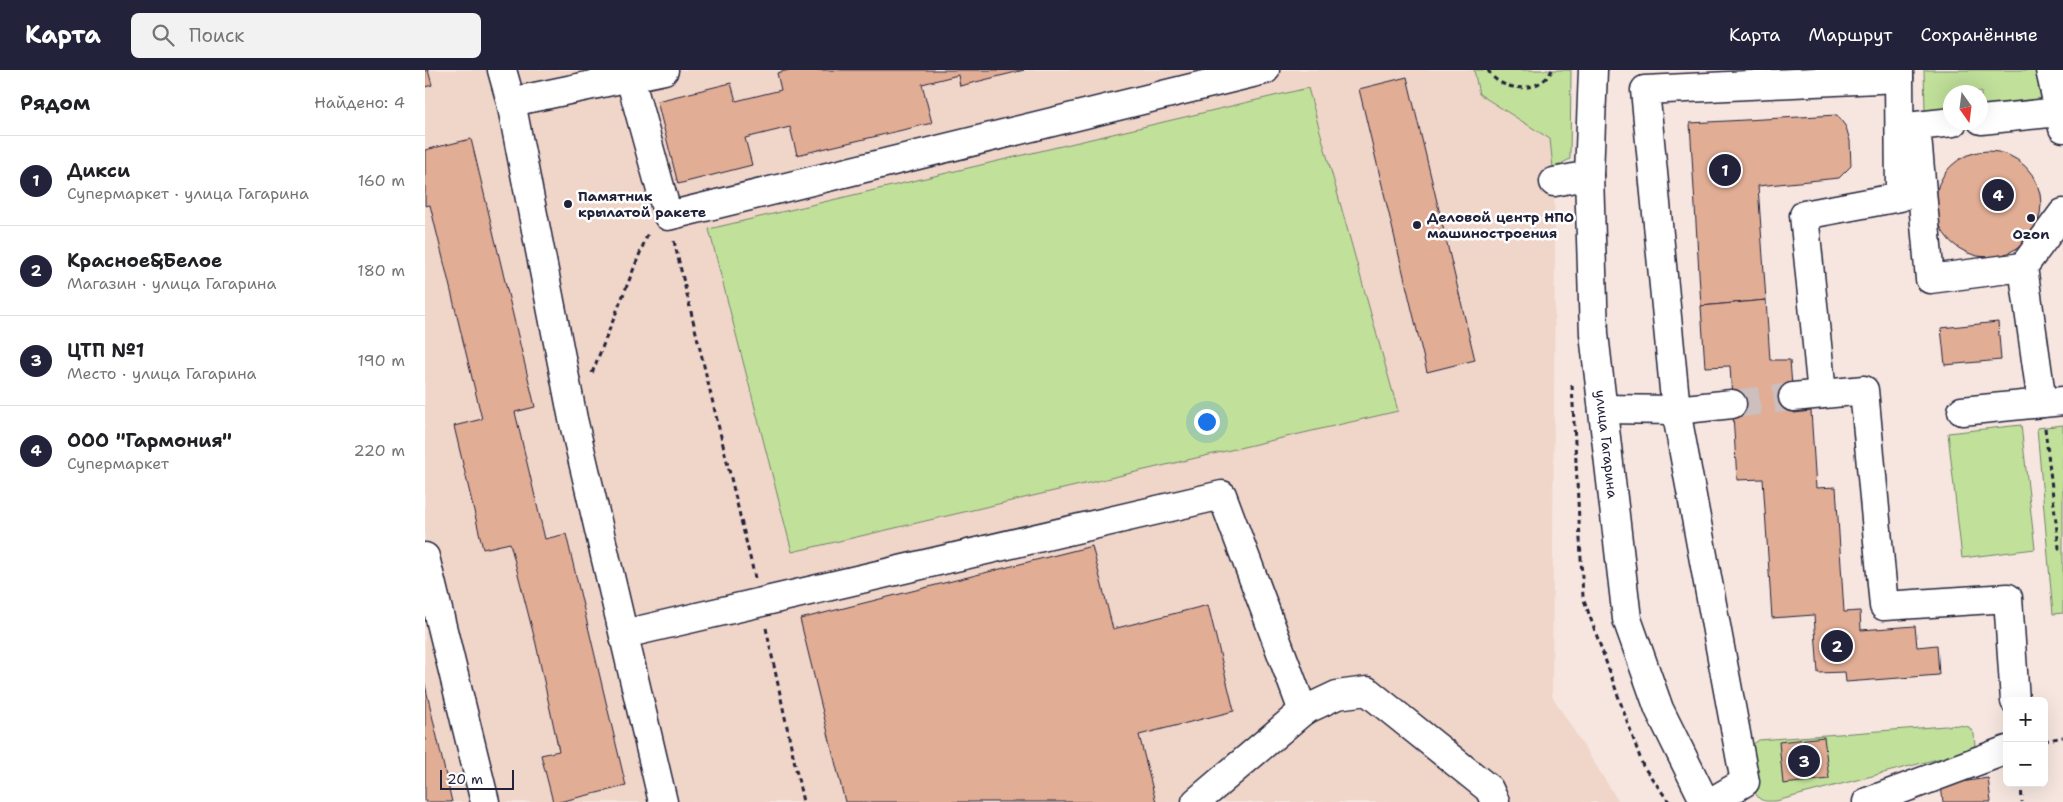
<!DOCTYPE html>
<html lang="ru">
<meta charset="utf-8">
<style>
body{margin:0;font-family:"Shantell Sans",sans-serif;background:#f2f2f2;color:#202124}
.controls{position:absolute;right:15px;bottom:15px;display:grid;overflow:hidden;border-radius:8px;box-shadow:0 5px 20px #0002}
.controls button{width:45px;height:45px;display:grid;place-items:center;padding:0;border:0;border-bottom:1px solid #e0e0e0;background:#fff;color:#202124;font:25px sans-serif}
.compass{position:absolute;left:1518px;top:15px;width:45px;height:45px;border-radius:50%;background:#fff;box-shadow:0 5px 20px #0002;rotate:166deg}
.scale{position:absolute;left:15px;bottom:12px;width:74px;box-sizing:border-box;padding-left:5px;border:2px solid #22223b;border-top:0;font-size:14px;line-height:18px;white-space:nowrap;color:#22223b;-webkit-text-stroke:4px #fff;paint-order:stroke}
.you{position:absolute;left:781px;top:351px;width:18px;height:18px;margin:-12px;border:4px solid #fff;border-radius:50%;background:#1a73e8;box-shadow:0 0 0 8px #1a73e833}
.badge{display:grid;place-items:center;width:32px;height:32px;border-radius:50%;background:#22223b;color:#fff;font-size:16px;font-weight:700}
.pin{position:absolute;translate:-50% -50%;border:2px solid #fff;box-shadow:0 1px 5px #0006}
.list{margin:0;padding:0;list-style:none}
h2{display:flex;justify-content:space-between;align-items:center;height:65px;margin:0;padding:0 20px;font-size:21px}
h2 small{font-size:16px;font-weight:400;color:#757577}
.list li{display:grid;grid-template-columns:32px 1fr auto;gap:15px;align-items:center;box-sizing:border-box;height:90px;padding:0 20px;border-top:1px solid #e0e0e0}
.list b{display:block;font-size:19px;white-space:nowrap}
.list p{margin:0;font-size:16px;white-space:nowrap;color:#757577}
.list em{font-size:16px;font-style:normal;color:#757577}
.icon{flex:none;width:28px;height:28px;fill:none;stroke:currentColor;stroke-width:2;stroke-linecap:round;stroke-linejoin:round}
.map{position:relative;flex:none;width:1638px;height:732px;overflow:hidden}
header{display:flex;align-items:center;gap:30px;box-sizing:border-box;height:70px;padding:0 25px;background:#22223b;color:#fff}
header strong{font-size:24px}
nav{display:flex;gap:28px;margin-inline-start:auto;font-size:18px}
.search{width:350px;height:45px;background:#f2f2f2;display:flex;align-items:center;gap:12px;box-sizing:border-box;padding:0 18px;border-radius:8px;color:#757577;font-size:19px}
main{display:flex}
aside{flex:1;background:#fff}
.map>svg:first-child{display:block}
</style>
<header>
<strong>Карта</strong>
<div class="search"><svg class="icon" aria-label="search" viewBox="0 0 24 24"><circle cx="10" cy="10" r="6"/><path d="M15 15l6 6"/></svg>Поиск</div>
<nav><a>Карта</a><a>Маршрут</a><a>Сохранённые</a></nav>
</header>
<main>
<aside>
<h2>Рядом<small>Найдено: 4</small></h2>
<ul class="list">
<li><span class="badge">1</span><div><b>Дикси</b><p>Супермаркет · улица Гагарина</p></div><em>160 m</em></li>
<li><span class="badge">2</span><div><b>Красное&amp;Белое</b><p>Магазин · улица Гагарина</p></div><em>180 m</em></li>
<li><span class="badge">3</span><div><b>ЦТП №1</b><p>Место · улица Гагарина</p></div><em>190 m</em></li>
<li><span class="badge">4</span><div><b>ООО &quot;Гармония&quot;</b><p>Супермаркет</p></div><em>220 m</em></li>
</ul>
</aside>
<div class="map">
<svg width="1638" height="732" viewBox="0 0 1638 732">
<rect width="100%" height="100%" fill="#f6e6df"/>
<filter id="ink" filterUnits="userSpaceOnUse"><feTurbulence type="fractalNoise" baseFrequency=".02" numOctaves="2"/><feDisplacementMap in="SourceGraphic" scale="10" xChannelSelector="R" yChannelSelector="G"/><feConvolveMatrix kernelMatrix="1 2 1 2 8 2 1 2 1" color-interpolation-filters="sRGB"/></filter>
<g filter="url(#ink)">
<polygon fill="#f0d5c9" points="0,0 1048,0 1054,24 1125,69 1129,112 1130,173 1127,626 1194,732 0,732"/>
<g fill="#c1e19a" stroke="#72826a">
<polygon points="1049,0 1146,0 1145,89 1128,98 1125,69 1054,24"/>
<polygon points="1499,0 1611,0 1617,30 1556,36 1556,22 1526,22 1525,40 1500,43"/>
<polygon points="883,18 973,341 367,482 284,159"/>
<polygon points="1596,355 1610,479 1537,488 1523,363"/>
<polygon points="1638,355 1638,543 1628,544 1612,358"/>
<path d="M1534,655L1544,657L1549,664L1550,675L1543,681L1351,731C1345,731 1340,732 1335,729C1324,721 1324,687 1327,675L1334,670Z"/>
</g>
<g fill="#e1ad95" stroke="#22223b">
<polygon points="0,0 3,0 7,15 0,17"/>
<polygon points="364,0 599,0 535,16 533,5 497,14 507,53 372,85 365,57 320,68 327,95 253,114 232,31 306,13 311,31 356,20 352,3"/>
<polygon points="982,7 1050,290 1002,302 934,19"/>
<polygon points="1412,45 1421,57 1425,71 1426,96 1414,108 1333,116 1341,230 1276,236 1265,53"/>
<polygon points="46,69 110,337 90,342 120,469 141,464 201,716 134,732 128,732 116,685 134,681 111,574 85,473 58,479 29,356 57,349 5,135 0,136 0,80"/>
<circle cx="1563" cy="134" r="53"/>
<polygon points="1341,230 1345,290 1365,290 1369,343 1386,341 1391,418 1411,417 1419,542 1435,541 1436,560 1490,556 1492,577 1512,575 1514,605 1421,612 1420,602 1393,603 1389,545 1347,548 1338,409 1312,410 1305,296 1280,297 1276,236"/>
<polygon points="1573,252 1576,290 1520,295 1516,258"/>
<polygon points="667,476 688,559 783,535 809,641 714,665 731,732 420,732 375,549"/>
<polygon points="0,614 1,619 27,732 0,732"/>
<polygon points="1399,667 1404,709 1358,714 1354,672"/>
<polygon points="1563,708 1566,732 1518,732 1516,715"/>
</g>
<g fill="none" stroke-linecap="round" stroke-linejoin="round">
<polyline stroke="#ccbfbe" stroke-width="28" stroke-dasharray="28 14" stroke-linecap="butt" points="1307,334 1368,327"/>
<g stroke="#22223b" stroke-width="31">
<g id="minor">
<polyline points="77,0 86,32 148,349 238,732"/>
<path id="s1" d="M1168,0L1164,105L1169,264L1202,549L1234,639L1280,732"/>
<polyline points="1625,0 1638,58"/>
<polyline points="205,8 243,146 840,0"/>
<polyline points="86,32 239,0"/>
<polyline points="1556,50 1634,42"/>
<polyline points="1528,52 1491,56 1505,209 1598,197"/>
<polyline points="1129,112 1164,105"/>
<polyline points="1397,324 1379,145 1475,127 1474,8"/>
<polyline points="1368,327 1439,320 1459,536 1583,528 1590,631"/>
<polyline points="1617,333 1598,197 1638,143"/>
<polyline points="1178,339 1251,340 1307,334"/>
<polyline points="1537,341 1638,331"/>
<polyline points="0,487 60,732"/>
<polyline points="199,564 797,425 878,641 912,625 942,621 1064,719 1070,732"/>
<polyline points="771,732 878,641"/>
<polyline points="1286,732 1320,712 1251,340 1220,20 1474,8 1474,0"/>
<polyline points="1442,732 1582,680"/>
</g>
</g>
<g stroke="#22223b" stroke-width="3" stroke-dasharray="5 4" stroke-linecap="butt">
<path d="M1063,0C1074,22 1115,25 1127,0"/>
<polyline points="249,171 330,508"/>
<polyline points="167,303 223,163"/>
<polyline points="1147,315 1158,527 1218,696 1244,732"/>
<polyline points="1620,358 1634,478 1638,478"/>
<polyline points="341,558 378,732"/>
<polyline points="1619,671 1638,667"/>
<polyline points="1596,713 1597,732"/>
</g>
<use href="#minor" stroke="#fff" stroke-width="28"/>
</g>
</g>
<g fill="#22223b" stroke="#fff" stroke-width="2">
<circle cx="143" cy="134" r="5"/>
<circle cx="1606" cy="148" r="5"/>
<circle cx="992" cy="155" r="5"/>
</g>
<g text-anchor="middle" stroke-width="5" stroke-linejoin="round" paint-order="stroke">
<g font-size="14" font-weight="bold" fill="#22223b" stroke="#fff" text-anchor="start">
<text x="153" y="131">Памятник<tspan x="153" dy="16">крылатой ракете</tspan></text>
<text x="1002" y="152">Деловой центр НПО<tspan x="1002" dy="16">машиностроения</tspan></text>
<text x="1606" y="169" text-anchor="middle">Ozon</text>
</g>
<g font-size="14" fill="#22223b" stroke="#fff">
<text dy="5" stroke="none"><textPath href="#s1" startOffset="375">улица Гагарина</textPath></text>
</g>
</g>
</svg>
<div class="controls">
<button>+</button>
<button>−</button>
</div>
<svg class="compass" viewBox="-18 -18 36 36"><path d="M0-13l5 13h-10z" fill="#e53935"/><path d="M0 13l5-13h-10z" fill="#757577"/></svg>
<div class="scale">20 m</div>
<div class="you"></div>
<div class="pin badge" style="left:1300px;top:100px">1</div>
<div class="pin badge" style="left:1412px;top:576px">2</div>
<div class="pin badge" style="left:1379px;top:691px">3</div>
<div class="pin badge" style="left:1573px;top:125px">4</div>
</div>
</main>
